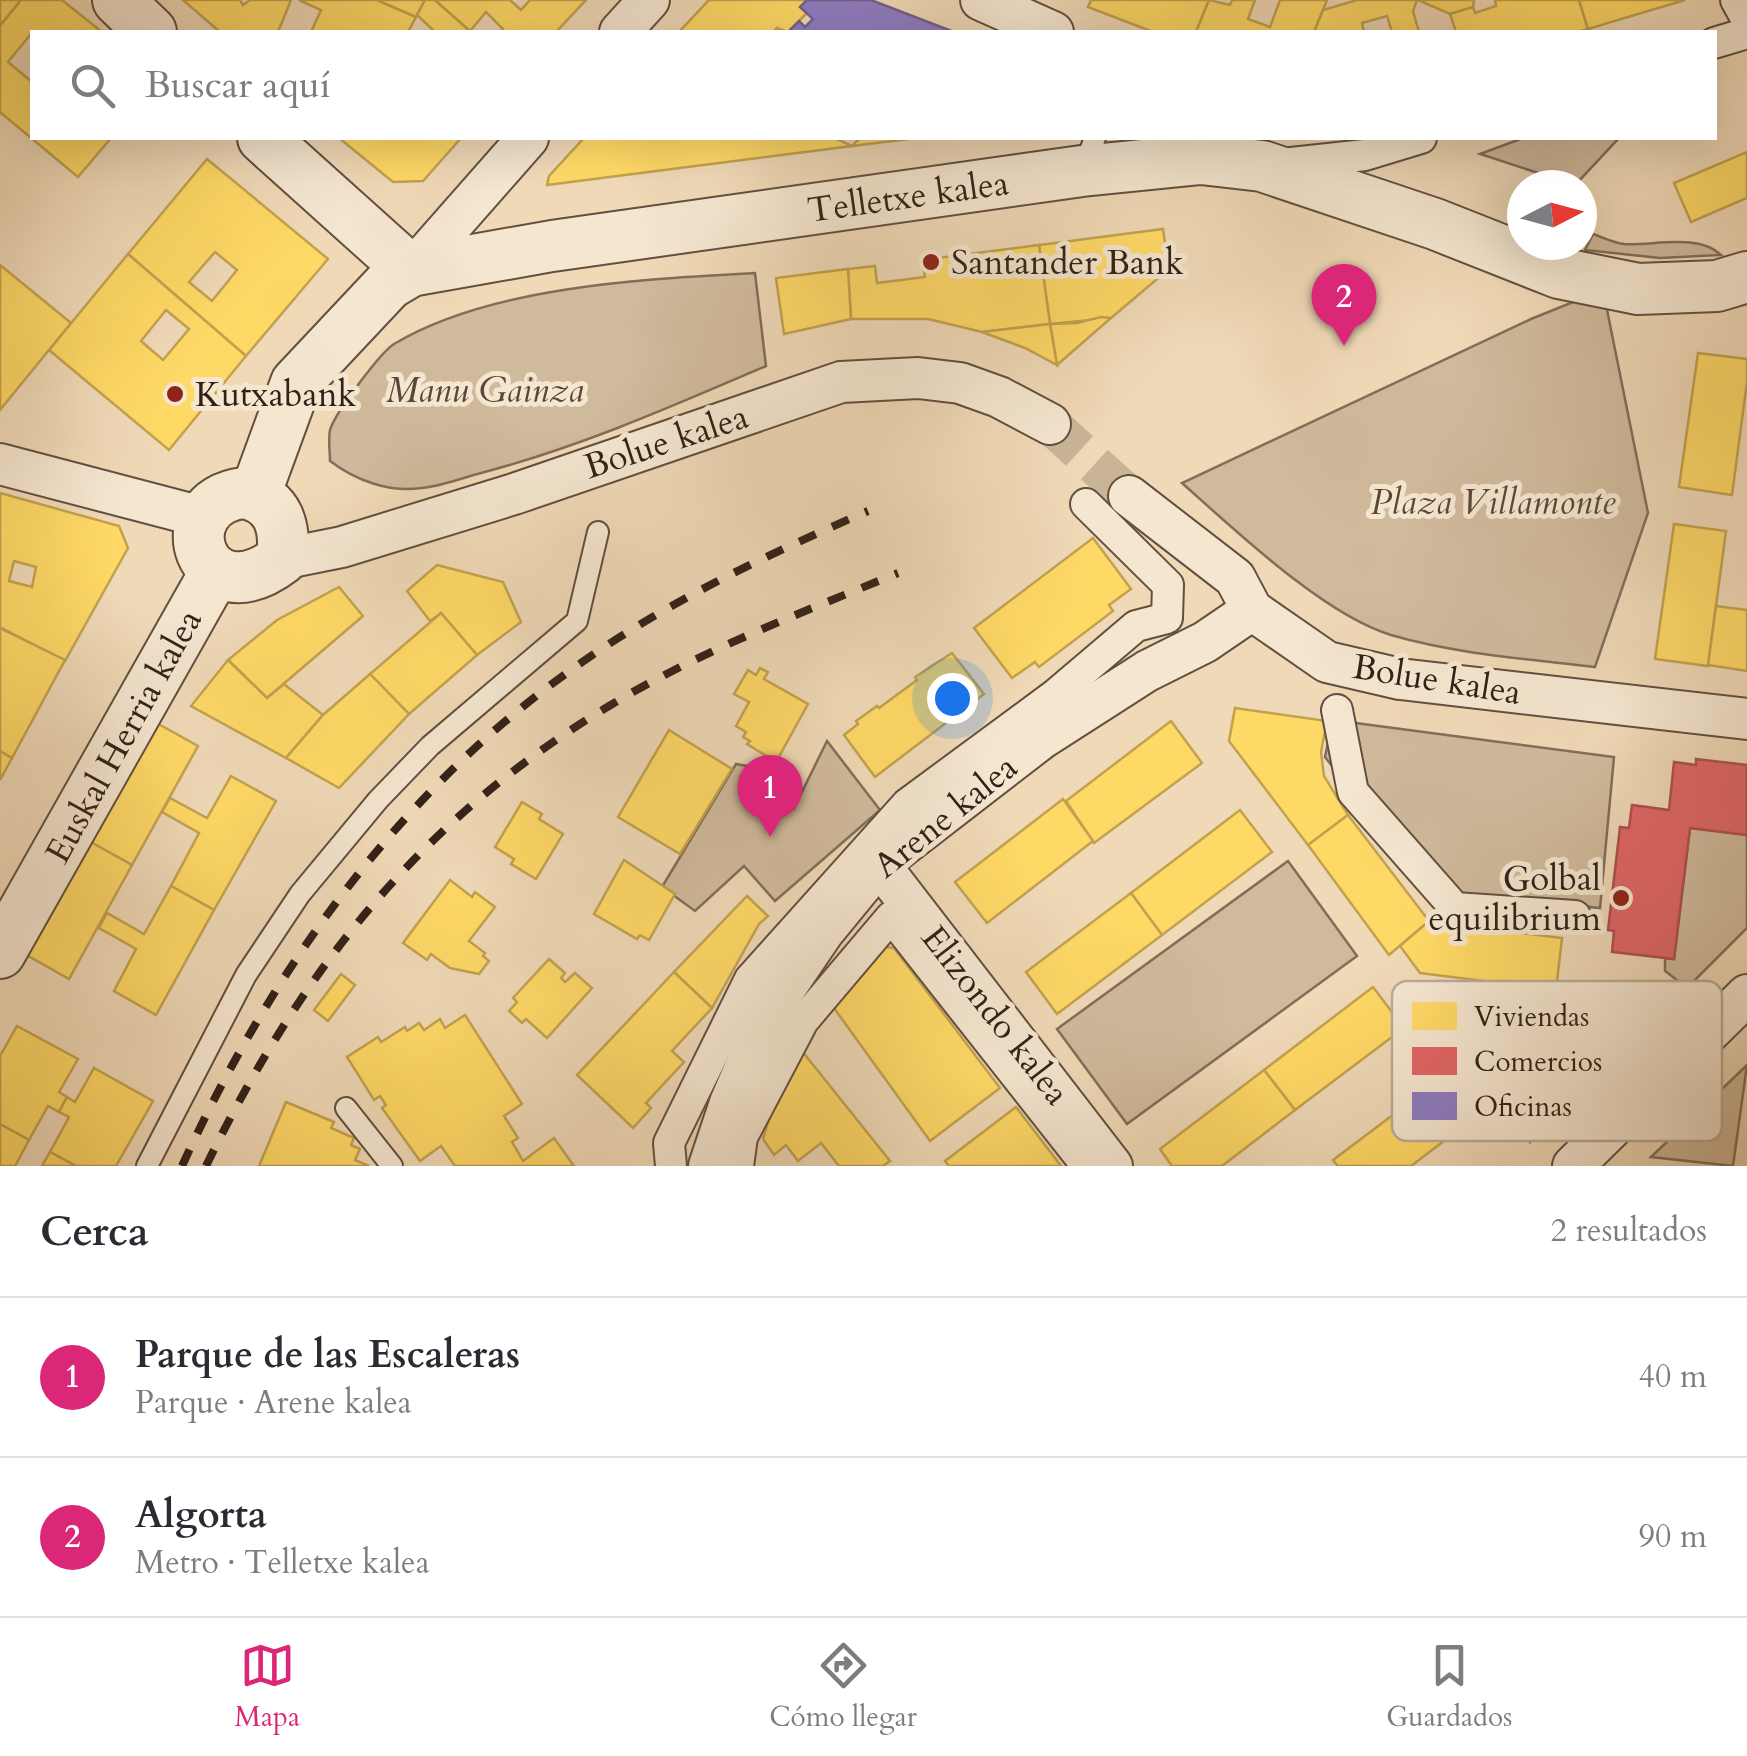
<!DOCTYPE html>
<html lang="es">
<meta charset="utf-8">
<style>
body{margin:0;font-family:Cardo,serif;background:#f2f2f3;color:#2b2b33}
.compass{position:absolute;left:1507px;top:170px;width:90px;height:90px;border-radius:50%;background:#fff;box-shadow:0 10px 40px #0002;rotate:84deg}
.you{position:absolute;left:952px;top:698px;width:35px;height:35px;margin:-25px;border:8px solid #fff;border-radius:50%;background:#1a73e8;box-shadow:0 0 0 15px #1a73e833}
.badge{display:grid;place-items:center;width:65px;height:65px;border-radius:50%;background:#db2777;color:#fff;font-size:32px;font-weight:700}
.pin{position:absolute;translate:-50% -82px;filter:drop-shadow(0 2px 5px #0008)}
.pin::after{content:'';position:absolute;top:52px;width:35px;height:30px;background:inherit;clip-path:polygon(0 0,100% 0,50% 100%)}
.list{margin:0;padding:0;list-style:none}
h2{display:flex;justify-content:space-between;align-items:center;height:130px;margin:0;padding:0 40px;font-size:42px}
h2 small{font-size:32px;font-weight:400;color:#7c7c81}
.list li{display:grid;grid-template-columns:65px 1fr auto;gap:30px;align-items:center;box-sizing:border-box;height:160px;padding:0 40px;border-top:2px solid #e1e1e2}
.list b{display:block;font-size:38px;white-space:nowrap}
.list p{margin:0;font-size:32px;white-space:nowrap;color:#7c7c81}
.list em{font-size:32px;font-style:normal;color:#7c7c81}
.icon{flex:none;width:55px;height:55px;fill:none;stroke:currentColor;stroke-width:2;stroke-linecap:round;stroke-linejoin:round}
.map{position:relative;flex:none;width:1747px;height:1166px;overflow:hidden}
.search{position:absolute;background:#fff;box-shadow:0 10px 40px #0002;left:30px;right:30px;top:30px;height:110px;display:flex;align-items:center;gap:25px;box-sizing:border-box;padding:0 35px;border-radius:0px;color:#7c7c81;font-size:38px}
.sheet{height:450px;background:#fff}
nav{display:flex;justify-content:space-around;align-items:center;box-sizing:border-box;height:140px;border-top:2px solid #e1e1e2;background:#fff;font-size:28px;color:#7c7c81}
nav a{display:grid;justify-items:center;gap:5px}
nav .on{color:#db2777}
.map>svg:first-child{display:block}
</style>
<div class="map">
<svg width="1747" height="1166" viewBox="0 0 1747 1166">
<rect width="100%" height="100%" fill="#f0d9b7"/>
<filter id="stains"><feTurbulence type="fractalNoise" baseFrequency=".002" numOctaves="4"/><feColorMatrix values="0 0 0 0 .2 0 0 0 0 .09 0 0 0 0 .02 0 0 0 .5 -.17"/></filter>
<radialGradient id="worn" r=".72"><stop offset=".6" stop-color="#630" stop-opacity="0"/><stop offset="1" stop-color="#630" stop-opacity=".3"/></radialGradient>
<g fill="#d0ba9c" stroke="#816e5a" stroke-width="2.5">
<polygon points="1523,138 1619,138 1575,185 1480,154"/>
<path d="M1593,234C1602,237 1614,243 1624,244C1653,246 1698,233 1721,255L1660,258L1585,250Z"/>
<path d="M755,273L766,366C673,406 580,447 481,473C462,478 442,486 422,488C389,493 355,480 330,461C330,452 328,439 330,430C335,413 380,353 394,344C491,286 644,279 755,273Z"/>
<path d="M1603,290L1648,513L1595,667C1527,659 1456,654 1391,635C1324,615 1235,530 1182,483L1531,319Z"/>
<polygon points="1333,720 1614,757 1600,908 1430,890 1325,757"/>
<polygon points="827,741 880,810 775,901 744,866 695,911 662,887 736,764 773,771 794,808"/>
<polygon points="1690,828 1747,835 1747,928 1687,988 1665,971 1665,958 1674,959"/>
<polygon points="1288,861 1357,956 1127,1124 1057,1029"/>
<polygon points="1485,1020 1573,1030 1565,1103 1530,1142 1453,1043"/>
<polygon points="1747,1065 1733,1166 1651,1157"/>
</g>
<g fill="#ffd966" stroke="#c2a24f" stroke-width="2.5" fill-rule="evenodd">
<polygon points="0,0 21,0 0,26"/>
<polygon points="21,0 62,0 102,32 32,32 32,37 30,35 8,62 31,81 32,79 32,138 111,138 78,177 0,112 0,26"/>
<polygon points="183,0 240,0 243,5 250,0 291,0 278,32 220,32"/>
<polygon points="299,0 377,0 416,17 408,32 311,32 321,10"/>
<polygon points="377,0 425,0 416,17"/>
<polygon points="425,0 435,0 471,32 435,32 417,15"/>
<polygon points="435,0 510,0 521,10 530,0 586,0 556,32 500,32 503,29 486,12 470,31"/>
<polygon points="709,0 807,0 800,7 807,13 788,32 777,28 773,32 679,32"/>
<polygon points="1091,0 1209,0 1196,32 1153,32 1088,7"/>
<polygon points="1209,0 1230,5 1232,0 1255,0 1248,19 1270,27 1280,0 1327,0 1314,32 1196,32"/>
<polygon points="1357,0 1417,0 1413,11 1419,32 1392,32 1387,16 1362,23 1364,32 1314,32 1323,10"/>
<polygon points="1418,0 1474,0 1473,7 1450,14"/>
<polygon points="1495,0 1579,0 1588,29 1577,32 1456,32 1450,14 1473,7 1475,13 1496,6"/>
<polygon points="1579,0 1685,0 1588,29"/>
<polygon points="339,138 461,138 423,181 393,182"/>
<polygon points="584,138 835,138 852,146 547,185 549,176"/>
<polygon points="860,138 917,138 852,146"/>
<polygon points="1747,152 1747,198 1691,222 1674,183"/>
<path d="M207,159L328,259L246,356L128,254ZM215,252L237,270L212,301L189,282Z"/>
<polygon points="1163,229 1169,269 1111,318 1050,324 1039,245"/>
<polygon points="1039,245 1050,324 982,332 928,319 851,319 848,269 875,266 877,283 925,277 922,260"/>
<path d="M128,254L246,356L169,450L49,350ZM166,310L189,329L163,360L141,341Z"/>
<polygon points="0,265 71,323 0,410"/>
<polygon points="848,269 851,319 784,334 776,278"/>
<polygon points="1101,317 1111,318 1057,365 1050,324 1077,323"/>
<polygon points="1050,324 1057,365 1025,348 982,332"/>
<polygon points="1698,353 1747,359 1747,382 1732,495 1679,487"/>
<path d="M0,493L119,526L128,548L65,661L0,627ZM14,561L36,567L32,587L9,581Z"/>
<polygon points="1674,524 1726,531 1708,666 1655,659"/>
<polygon points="1093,538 1131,589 1109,605 1113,611 1039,667 1035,662 1012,678 974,628"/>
<polygon points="437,565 503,582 521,622 477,655 441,613 430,621 407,591"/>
<polygon points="339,587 363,616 267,698 228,660 277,620"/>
<polygon points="1716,606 1747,610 1747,671 1708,665"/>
<polygon points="441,613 477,655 409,714 370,674"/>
<polygon points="0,628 65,660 12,758 0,751"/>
<polygon points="952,653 984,694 875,777 844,735 858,724 856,721 877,706 879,708 917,680 915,677"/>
<polygon points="228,660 267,698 284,684 323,715 286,758 191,706"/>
<polygon points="760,668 768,672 764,679 808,704 776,762 747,744 750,741 743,737 746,732 736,726 749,702 734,694 748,670 756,675"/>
<polygon points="370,674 409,714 339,788 286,758 323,715"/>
<polygon points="1235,708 1327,721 1321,752 1324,776 1348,815 1308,845 1229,741"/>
<polygon points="153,721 198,746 132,865 87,840"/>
<polygon points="1171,721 1202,763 1094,843 1066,801"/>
<polygon points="669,730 732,769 680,854 618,817"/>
<polygon points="0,751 12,758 0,780"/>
<polygon points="231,776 276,801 214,910 171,886 199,833 162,812 170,798 207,818"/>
<polygon points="1063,799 1093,841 987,923 955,882"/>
<polygon points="522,802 542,814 539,819 563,834 536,879 511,864 514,859 495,847"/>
<polygon points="1240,810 1272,852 1162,935 1131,893"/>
<polygon points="1348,815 1429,921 1389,955 1308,845"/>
<polygon points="87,840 132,865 69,979 23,953"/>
<polygon points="624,860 675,894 649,940 640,935 637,939 594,914"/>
<polygon points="450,880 472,897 475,892 495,907 469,941 485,953 483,956 489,961 479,974 450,968 431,954 427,960 403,943"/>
<polygon points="171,886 214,910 156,1015 114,991 136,949 99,928 107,913 144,934"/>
<polygon points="1131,893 1162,935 1057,1014 1026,972"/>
<polygon points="747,896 768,916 759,924 712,1008 674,972"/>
<polygon points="1429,921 1562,938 1556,990 1420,973 1400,946"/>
<polygon points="864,944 894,948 1000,1088 930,1141 826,997"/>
<polygon points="549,959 565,973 561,978 565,982 575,973 592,988 547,1038 526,1019 522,1023 509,1011 517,1002 513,998"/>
<polygon points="674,972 712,1008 672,1051 684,1062 646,1103 651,1108 633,1128 577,1075"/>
<polygon points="341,974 355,985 328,1021 314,1010"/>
<polygon points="1373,987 1404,1028 1295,1110 1264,1070"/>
<polygon points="465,1015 522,1104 504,1116 518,1138 512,1142 523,1161 554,1138 574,1166 455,1166 441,1146 420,1161 382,1108 386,1105 380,1096 374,1100 347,1057 378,1037 381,1042 405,1027 407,1031 419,1023 424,1030 440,1019 445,1028"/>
<polygon points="17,1026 78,1059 59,1092 67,1097 59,1112 48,1106 29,1140 0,1124 0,1056"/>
<polygon points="802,1051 890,1161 883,1166 839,1166 821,1143 798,1161 786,1145 774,1155 763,1139 774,1102"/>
<polygon points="94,1068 153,1101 116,1166 76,1166 50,1152 69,1117 59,1112 67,1097 75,1102"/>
<polygon points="1264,1070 1295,1110 1222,1166 1172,1166 1160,1149"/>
<polygon points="1442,1078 1473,1119 1411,1166 1338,1166 1333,1160"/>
<polygon points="286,1102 334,1122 331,1128 354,1138 351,1145 360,1149 355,1160 369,1166 259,1166"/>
<polygon points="1016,1107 1061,1166 949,1166 945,1161"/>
<polygon points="0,1124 29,1140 15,1166 0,1166"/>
<polygon points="50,1152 76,1166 42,1166"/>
</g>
<polygon fill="#e06666" stroke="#ac514f" stroke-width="2.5" points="1696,759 1747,765 1747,835 1690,828 1674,959 1612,952 1614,931 1608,930 1620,827 1629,828 1632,805 1669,810 1674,762 1696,765"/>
<polygon fill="#8e7cc3" stroke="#726190" stroke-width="2.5" points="807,0 871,0 954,32 788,32 799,21 805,27 813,19 800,7"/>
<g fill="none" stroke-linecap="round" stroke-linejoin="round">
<polyline stroke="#cab497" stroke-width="40" stroke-dasharray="40 20" stroke-linecap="butt" points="1050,424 1129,496"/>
<g stroke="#624f40" stroke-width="24">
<g id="service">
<polyline points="1083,169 1095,138"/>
<polyline points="346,1108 392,1166"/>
<polyline points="147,1166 246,975 300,894 378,800 430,746 577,621 598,532"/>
</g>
</g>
<g stroke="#624f40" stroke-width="34">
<g id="pedestrian">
<polyline points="1736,0 1747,20"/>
<polyline points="1714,43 1747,33"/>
<polyline points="1282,164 1365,155 1421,138"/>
<polyline points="1337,710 1353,792 1455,908 1575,916"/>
<polyline points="671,1166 669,1143 750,979 907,804 1056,694 1136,626 1167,618 1168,585 1086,504"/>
<polyline points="738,1166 742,1137 803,1021 891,917 1087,1166"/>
</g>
</g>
<g stroke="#624f40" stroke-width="44">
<g id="minor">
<polyline points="981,0 1053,32"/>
<polyline points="620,32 649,0"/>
<polyline points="411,271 528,138"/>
<polyline points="0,464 202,517"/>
<polyline points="1129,496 1235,578 1252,610 1327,662 1400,679 1747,719"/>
<polyline points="282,559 342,547 514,494 841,382 918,378 960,383 999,397 1050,424"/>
<polyline points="879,864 1112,1166"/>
<polyline points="709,1166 730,1103 769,1012 824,931 879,864 1041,739 1147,671 1205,642 1252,610"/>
<polyline points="1573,1166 1747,995"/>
</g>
</g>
<g stroke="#624f40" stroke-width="54">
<g id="tertiary">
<polyline points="118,0 151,32"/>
<polyline points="263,138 411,271"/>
<path d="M244,493C279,500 286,527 282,559C200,622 163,502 244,493Z"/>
<polyline points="255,495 296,383 389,284 411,271 552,246 1082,171 1201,159 1262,166 1435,224 1559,273 1638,289 1717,286 1747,277"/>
<polyline points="0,953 216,571"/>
</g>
</g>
<use href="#service" stroke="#f5e6d0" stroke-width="20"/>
<use href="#pedestrian" stroke="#f5e6d0" stroke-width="30"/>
<use href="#minor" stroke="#f5e6d0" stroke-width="40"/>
<use href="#tertiary" stroke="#f5e6d0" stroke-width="50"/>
<g stroke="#322119" stroke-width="8" stroke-dasharray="18 18" stroke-linecap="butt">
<path d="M182,1166C273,966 404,784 588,658C675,598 771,553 868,511"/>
<path d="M206,1166C301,970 421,819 609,706C700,651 801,613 898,573"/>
</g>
</g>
<g fill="#8f2418" stroke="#f5e6d0" stroke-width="4">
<circle cx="931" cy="262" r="10"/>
<circle cx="175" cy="394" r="10"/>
<circle cx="1621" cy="898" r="10"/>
</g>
<g text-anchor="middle" stroke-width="10" stroke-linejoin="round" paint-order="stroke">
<g font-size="35" fill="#322119" stroke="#f5e6d0">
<text transform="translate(908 196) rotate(-8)" y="12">Telletxe kalea</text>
<text transform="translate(666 441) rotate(-18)" y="12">Bolue kalea</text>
<text transform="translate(1437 679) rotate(9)" y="12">Bolue kalea</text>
<text transform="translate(123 736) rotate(-61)" y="12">Euskal Herria kalea</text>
<text transform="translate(945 816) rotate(-39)" y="12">Arene kalea</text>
<text transform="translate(996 1015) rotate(52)" y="12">Elizondo kalea</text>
</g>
<g font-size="35" fill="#322119" stroke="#f5e6d0" text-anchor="start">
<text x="951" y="274">Santander Bank</text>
<text x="195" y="406">Kutxabank</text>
<text x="1601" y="890" text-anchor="end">Golbal<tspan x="1601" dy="40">equilibrium</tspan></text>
</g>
<g font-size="35" font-style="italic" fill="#5a473a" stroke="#f5e6d0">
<text x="485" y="402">Manu Gainza</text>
<text x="1493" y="514">Plaza Villamonte</text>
</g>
</g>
<rect x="1392" y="981" width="330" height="160" rx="15" fill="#f5e6d0" stroke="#baab99" stroke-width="2.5"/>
<rect x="1412" y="1002" width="45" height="28" fill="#ffd966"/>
<rect x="1412" y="1047" width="45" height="28" fill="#e06666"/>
<rect x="1412" y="1092" width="45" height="28" fill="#8e7cc3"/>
<g font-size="28" fill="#322119">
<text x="1474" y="1026">Viviendas</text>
<text x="1474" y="1071">Comercios</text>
<text x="1474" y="1116">Oficinas</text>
</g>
<rect width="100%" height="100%" filter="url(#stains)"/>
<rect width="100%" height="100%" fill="url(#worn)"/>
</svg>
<svg class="compass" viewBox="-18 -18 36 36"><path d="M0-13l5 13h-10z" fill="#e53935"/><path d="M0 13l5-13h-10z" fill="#7c7c81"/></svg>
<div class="you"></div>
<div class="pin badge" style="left:770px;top:837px">1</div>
<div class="pin badge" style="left:1344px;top:346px">2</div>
<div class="search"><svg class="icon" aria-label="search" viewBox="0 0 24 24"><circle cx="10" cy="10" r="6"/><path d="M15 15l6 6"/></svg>Buscar aquí</div>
</div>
<section class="sheet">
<h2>Cerca<small>2 resultados</small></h2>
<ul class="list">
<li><span class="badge">1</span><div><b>Parque de las Escaleras</b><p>Parque · Arene kalea</p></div><em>40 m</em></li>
<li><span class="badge">2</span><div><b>Algorta</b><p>Metro · Telletxe kalea</p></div><em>90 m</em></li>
</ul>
</section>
<nav>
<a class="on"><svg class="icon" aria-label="map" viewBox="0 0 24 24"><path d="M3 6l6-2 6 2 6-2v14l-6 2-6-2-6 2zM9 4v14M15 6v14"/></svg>Mapa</a>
<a><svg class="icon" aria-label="directions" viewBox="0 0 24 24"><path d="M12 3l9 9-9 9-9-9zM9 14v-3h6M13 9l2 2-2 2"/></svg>Cómo llegar</a>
<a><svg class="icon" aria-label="saved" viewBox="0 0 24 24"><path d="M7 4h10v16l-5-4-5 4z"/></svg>Guardados</a>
</nav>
